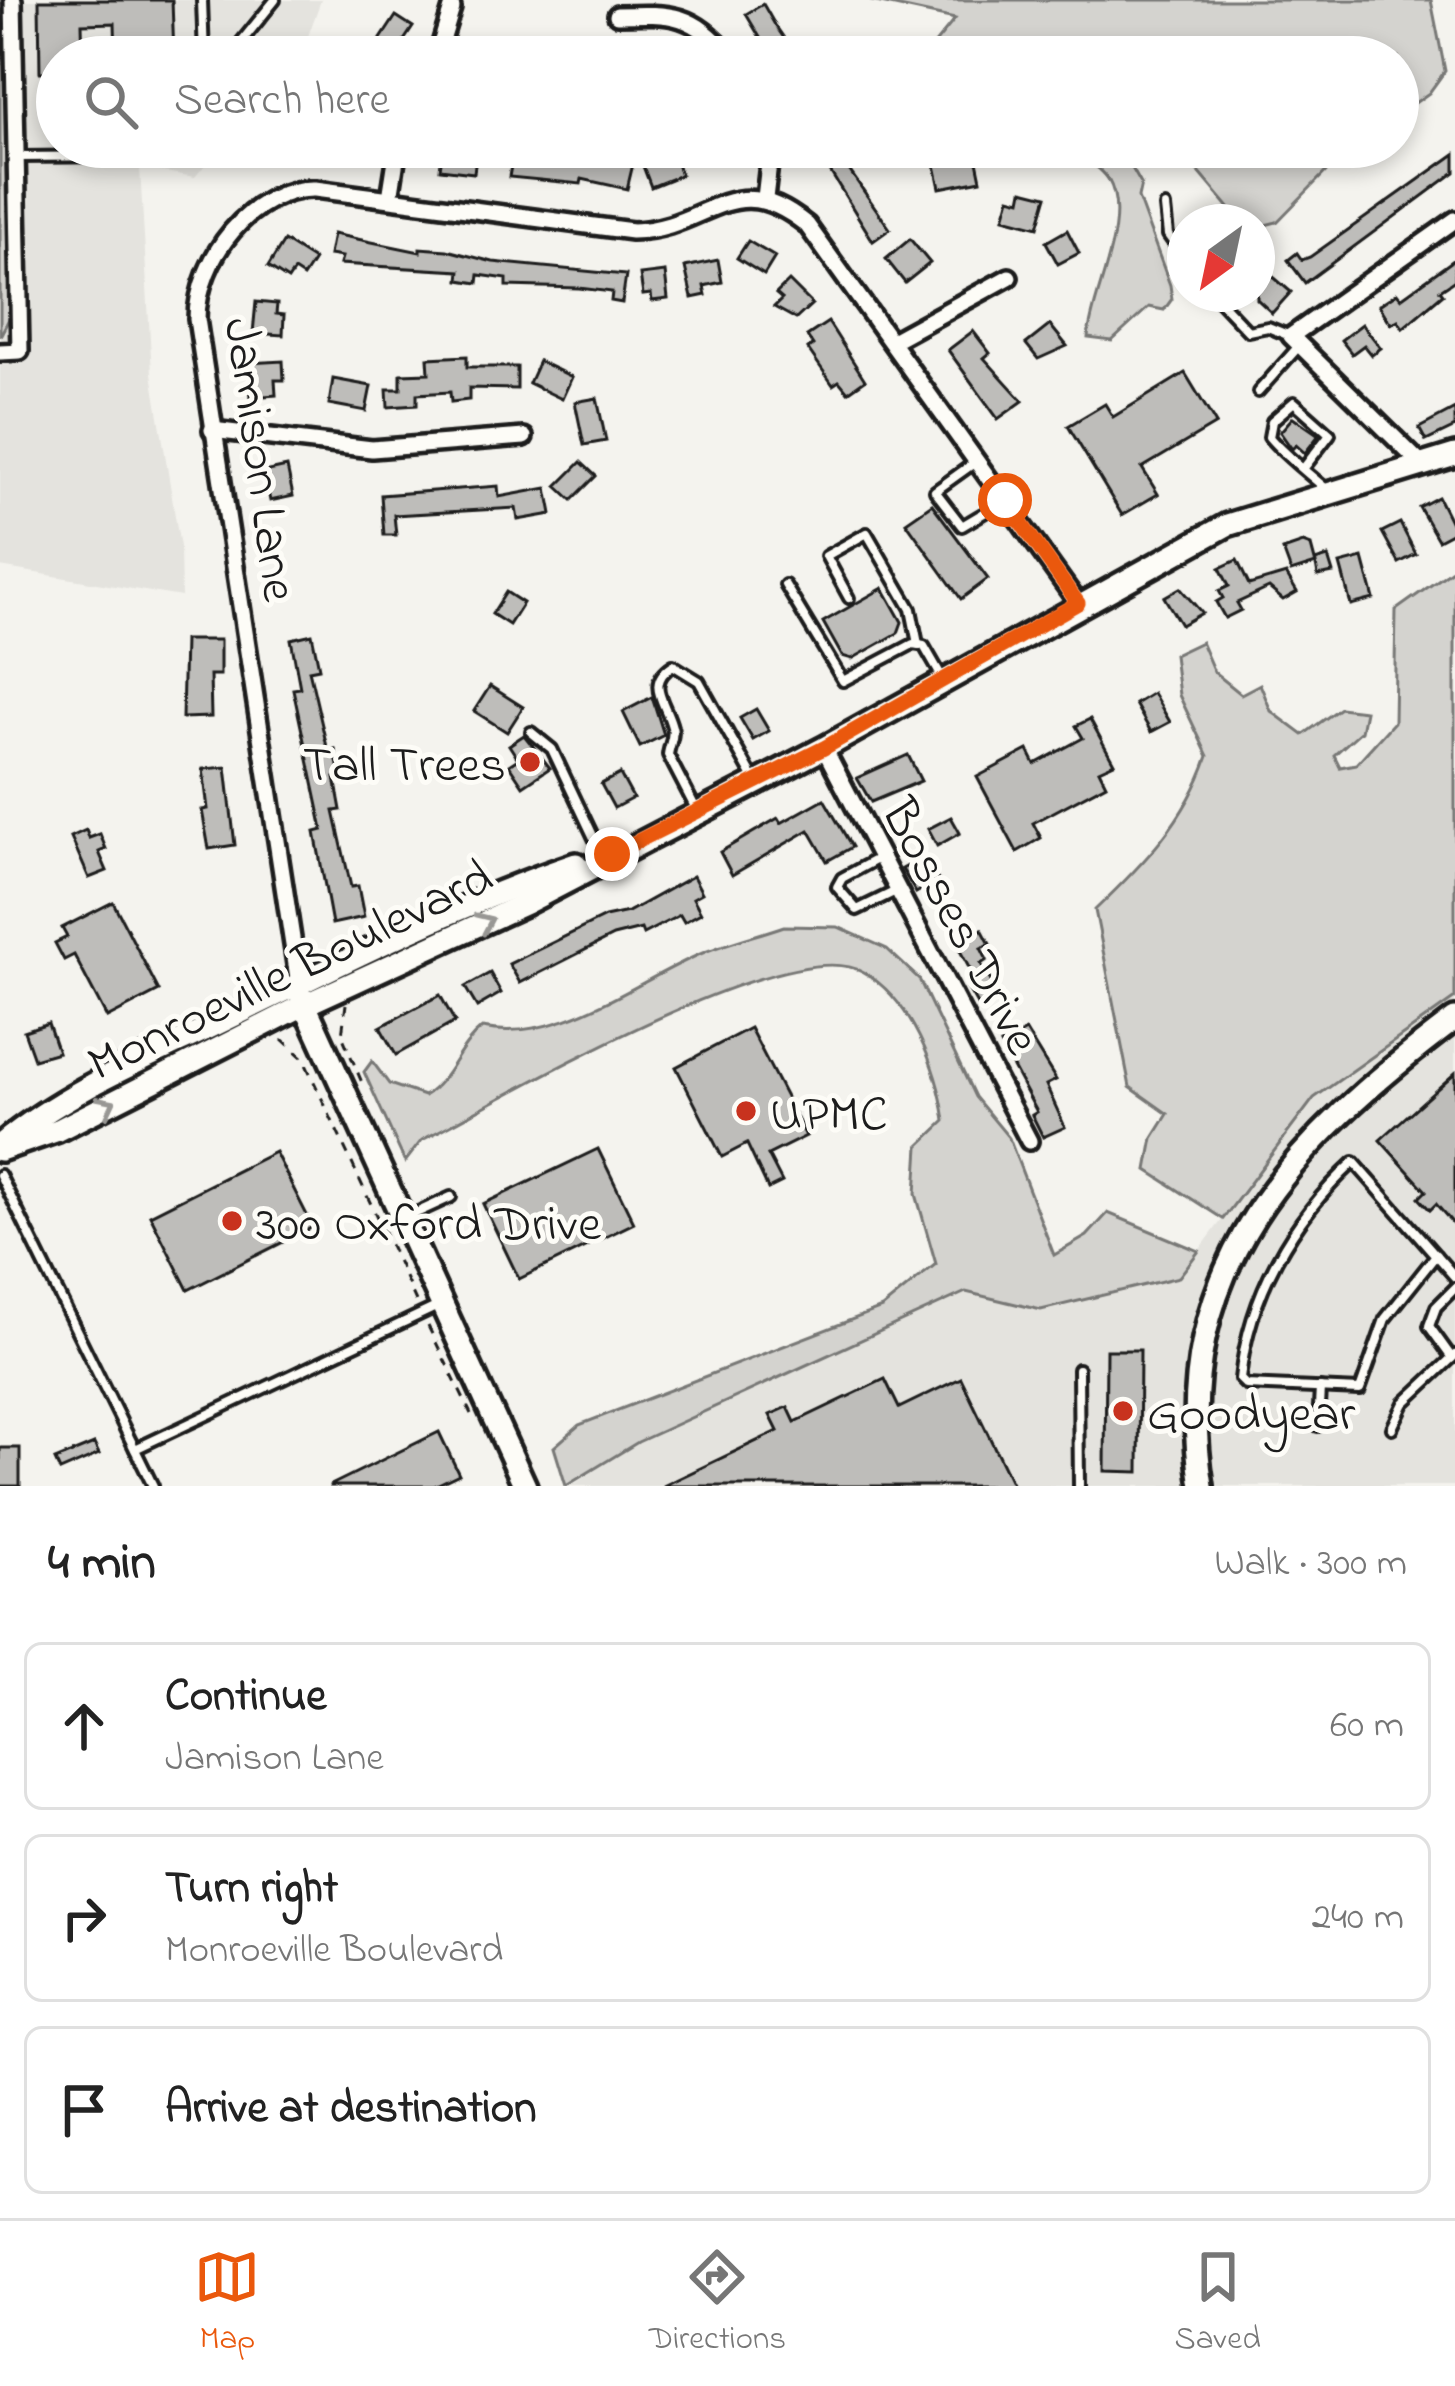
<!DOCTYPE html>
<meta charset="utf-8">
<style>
body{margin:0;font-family:"Indie Flower",sans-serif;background:#f6f6f6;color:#222}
.compass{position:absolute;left:1167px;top:204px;width:108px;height:108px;border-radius:50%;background:#fff;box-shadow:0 6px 18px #0003;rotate:213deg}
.stop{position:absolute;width:36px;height:36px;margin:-27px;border:9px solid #ea580c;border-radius:50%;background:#fff}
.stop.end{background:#ea580c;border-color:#fff;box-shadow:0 3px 12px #0008}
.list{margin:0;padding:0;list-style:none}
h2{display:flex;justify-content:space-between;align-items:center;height:156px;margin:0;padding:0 48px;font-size:51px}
h2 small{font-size:39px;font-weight:400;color:#767676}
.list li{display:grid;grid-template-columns:78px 1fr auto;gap:36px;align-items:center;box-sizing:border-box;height:168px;margin:0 24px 24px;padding:0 24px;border:3px solid #e0e0e0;border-radius:18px}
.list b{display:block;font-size:45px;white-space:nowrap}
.list p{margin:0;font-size:39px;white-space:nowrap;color:#767676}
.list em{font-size:39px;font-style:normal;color:#767676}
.icon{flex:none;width:66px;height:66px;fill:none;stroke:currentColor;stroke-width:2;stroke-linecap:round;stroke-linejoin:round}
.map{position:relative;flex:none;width:1455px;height:1486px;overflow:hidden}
.search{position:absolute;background:#fff;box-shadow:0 6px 18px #0003;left:36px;right:36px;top:36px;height:132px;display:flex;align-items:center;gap:30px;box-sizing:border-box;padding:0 42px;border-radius:66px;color:#767676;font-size:45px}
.sheet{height:732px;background:#fff}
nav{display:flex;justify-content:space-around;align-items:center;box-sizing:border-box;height:168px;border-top:3px solid #e0e0e0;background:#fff;font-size:33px;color:#767676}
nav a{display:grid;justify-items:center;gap:6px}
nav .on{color:#ea580c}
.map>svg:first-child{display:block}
</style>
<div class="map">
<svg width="1455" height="1486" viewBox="0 0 1455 1486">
<rect width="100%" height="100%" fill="#f4f3ee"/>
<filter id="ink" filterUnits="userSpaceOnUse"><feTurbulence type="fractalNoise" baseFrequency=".00833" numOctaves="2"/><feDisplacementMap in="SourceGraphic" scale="24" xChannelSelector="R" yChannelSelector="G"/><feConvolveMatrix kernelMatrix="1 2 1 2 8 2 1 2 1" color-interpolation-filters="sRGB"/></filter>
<g filter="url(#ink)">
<g fill="#e4e3de">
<polygon points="0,0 321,0 307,39 293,57 57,57 57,147 220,147 195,177 140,168 152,373 180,547 181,597 0,567"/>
<polygon points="1455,998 1455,1486 571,1486 638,1442 966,1292 1041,1310 1179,1277 1314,1098"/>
</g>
<g fill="#d4d3cf" stroke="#787876" stroke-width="3">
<polygon points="0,0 6,0 12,313 0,336"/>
<polygon points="867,0 1431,0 1445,71 1429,93 1398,115 1398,57 924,57 955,19"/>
<path d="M1071,147H1120L1141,184L1138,198L1170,285L1172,299L1164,310L1149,307L1112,341L1088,338C1091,295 1133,221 1108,179C1101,167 1081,156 1071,147Z"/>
<polygon points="1178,147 1350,147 1277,222 1257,227 1257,222 1241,222"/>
<path d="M1455,568V998L1314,1098L1223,1219L1147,1170L1153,1138L1168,1114L1130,1087L1095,910C1143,864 1186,821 1208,756L1179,695L1174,655L1201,642L1214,672L1241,694L1260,684L1271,711L1303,735L1340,708L1365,711L1361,731L1334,755L1340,767L1356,764L1394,722L1396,610Z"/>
<path d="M784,926L838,927L887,949L919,979L975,1097L1009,1138L1054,1255L1087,1236L1108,1213L1199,1251L1179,1277L1041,1310L966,1292L638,1442L566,1486L554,1447L579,1425L882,1308L936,1264L916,1194L919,1146L945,1121C938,1069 911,999 863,972C788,929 501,1100 422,1140L405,1162L364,1072L372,1061L389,1084L424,1096C451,1079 456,1049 482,1028C560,1044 635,981 705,952C730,942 758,935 784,926Z"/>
</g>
<g fill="#bebdba" stroke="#1c1c1c" stroke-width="3">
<polygon points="39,0 172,0 174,57 116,57 115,23 82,24 83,57 57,57 57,72 40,72"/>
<polygon points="763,4 775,25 797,57 772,57 768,51 746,14"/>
<polygon points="396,16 413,27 393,57 369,57"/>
<polygon points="443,147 477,147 474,173 440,169"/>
<polygon points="815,147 833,147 890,229 873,241"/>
<polygon points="514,149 542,154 541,158 574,161 576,153 633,164 627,189 582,179 581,184 509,177"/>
<polygon points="672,150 681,175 651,187 641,161"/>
<polygon points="1455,154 1455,172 1305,283 1288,260 1297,253 1302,260 1310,257"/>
<polygon points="976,156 981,180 940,188 935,165"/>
<polygon points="1023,190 1047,196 1038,227 1004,218 1010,197 1021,200"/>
<polygon points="1067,230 1079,253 1058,264 1046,242"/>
<polygon points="333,234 420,252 420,248 447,250 493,262 626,275 622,303 611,301 612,292 579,288 507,286 507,279 479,275 478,283 459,280 460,271 340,264 342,257 329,255"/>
<polygon points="910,239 930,263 905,283 886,259"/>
<polygon points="284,241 314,260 303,277 294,271 288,280 268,267"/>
<polygon points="748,241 775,257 764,275 737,258"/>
<polygon points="1455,259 1455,280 1440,290 1443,294 1403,328 1398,320 1391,324 1379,305 1397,293 1401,298"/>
<polygon points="718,260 722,282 704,286 706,295 692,298 685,267"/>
<polygon points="1257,263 1291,292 1272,313 1257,299"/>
<polygon points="665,272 668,299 652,301 651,294 643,295 640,275"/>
<polygon points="789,281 812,304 796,319 774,307 782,299 776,294"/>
<polygon points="256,302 277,304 276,314 284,315 283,335 253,333"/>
<polygon points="828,322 865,380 848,392 839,381 833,385 808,349 813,345 807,336"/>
<polygon points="1362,324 1381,348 1372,355 1364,345 1352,354 1341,340"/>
<polygon points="1050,325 1067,346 1038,359 1026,344"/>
<polygon points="973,331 990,353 984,358 1023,401 998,419 948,350"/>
<polygon points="467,356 467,367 517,367 517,389 469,388 469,400 451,402 450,392 417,394 417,405 388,407 387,389 401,389 401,374 429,373 428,358"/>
<polygon points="283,361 284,380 275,380 276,395 251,397 248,363"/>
<polygon points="539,361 572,377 562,399 529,383"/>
<polygon points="1185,373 1216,424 1142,468 1158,494 1122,515 1068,426 1105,404 1113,417"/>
<polygon points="333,379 371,386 366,411 329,404"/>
<polygon points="597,398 606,441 584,445 575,402"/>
<polygon points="1455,409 1455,427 1426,441 1419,428"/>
<polygon points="1293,417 1319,435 1305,453 1296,445 1292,449 1280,432"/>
<polygon points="581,462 596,476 572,500 557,486"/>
<polygon points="287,467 293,496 270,501 264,472"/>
<polygon points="498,486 499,497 547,488 552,514 518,520 516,508 394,515 396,535 384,535 381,495"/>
<polygon points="1438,497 1455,531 1438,540 1419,507"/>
<polygon points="932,504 988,579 961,599 906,522"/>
<polygon points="1400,523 1416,554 1399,563 1382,532"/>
<polygon points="1303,543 1311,546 1315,561 1328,557 1333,573 1318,576 1316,564 1291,572 1283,550"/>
<polygon points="1363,558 1374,599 1351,605 1340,564"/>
<polygon points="1237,560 1249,585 1286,574 1297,592 1283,600 1269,588 1237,603 1241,610 1225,618 1216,602 1223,598 1219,591 1229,586 1220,568"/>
<polygon points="883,588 902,622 898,633 852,659 842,656 823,622"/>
<polygon points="1180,588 1202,613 1181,625 1164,597"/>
<polygon points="506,592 523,603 509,625 492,614"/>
<polygon points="312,634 319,668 309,670 328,751 335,749 340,777 335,778 341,810 334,811 351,887 358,886 364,917 332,924 315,832 323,830 293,689 300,688 291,639"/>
<polygon points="184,640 220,640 220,675 210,675 211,717 182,718"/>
<polygon points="490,686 523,707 507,732 474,711"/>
<polygon points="1153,693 1170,722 1151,732 1135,704"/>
<polygon points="652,697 664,735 640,747 623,712"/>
<polygon points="756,709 769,731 753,740 740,718"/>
<polygon points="1090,719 1114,763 1099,770 1106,784 1033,823 1041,838 1017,852 977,777 1028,750 1035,764 1083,738 1076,726"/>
<polygon points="524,735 550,768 523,786 509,765 518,759 509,745"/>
<polygon points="908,755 921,781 871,802 857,778"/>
<polygon points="226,767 235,845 209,849 202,810 208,809 203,769"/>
<polygon points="620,774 633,798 614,808 601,784"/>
<polygon points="824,799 852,847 827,861 809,830 732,875 720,852 778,818 781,823"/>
<polygon points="951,817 960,833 937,846 928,829"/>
<polygon points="86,830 89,838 100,834 106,849 99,852 107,871 89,878 71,837"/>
<polygon points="924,857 938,880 916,893 902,869"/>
<polygon points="693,876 702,893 693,898 701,913 684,922 680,915 643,934 641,929 613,936 520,983 509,964 605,917 628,912"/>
<polygon points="113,902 159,991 107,1018 74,955 64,960 55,943 67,937 62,928"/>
<polygon points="982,929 990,944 981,948 987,960 981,964 1000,997 979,1008 968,989 977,983 956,943"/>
<polygon points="490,973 501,993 477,1007 465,987"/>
<polygon points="440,995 455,1022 396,1055 380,1027"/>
<polygon points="48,1023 58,1052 34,1059 24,1031"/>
<polygon points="750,1028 806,1136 768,1155 782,1182 768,1189 747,1144 722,1157 676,1067"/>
<polygon points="1026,1031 1056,1080 1046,1085 1065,1127 1043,1137 1032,1115 1037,1112 1001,1045"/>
<polygon points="1455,1073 1455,1226 1436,1204 1430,1210 1419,1198 1426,1191 1380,1140"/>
<polygon points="598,1149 634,1223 519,1279 483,1204"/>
<polygon points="275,1152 313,1227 188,1290 150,1215"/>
<polygon points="1106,1350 1140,1350 1139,1472 1105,1471"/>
<polygon points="961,1378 1013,1486 663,1486 778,1431 770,1415 788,1407 795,1422 885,1379 899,1408"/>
<polygon points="439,1432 459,1474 434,1486 329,1486"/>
<polygon points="94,1444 99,1454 60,1471 55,1460"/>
<rect x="0" y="1448" width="20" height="38"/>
</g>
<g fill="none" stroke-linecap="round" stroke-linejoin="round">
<g stroke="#1c1c1c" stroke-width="16">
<g id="lane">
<polyline points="202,0 204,57"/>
<polyline points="229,57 275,0"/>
<polyline points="18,157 123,156 145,147"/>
<polyline points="1165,207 1168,235 1185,259"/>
<polyline points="1213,294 1248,331 1268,327 1290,336"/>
<polyline points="1258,392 1299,346"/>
<polyline points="974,463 935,491 962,526 1004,501"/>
<path d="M1303,469L1330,434L1294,402L1272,421L1269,437C1285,456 1307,472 1326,489"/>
<polyline points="785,585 843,681 913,644 924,646 943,679"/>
<polyline points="849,598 826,556 867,533 911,609 918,644"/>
<polyline points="531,732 552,749 603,857"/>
<path d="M696,809L668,755C669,745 675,736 672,727C666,702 644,684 673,665L699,681L755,781"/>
<polyline points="879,858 842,878 837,887 857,910 896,891"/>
<polyline points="0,1175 153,1486"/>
<polyline points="403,1219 451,1197"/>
<path d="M1436,1255L1385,1319L1360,1390L1246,1385L1240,1379C1249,1295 1291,1220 1354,1162L1455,1277"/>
<polyline points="1452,1358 1429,1326 1436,1307 1455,1288"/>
<polyline points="1078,1369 1079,1486"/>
<polyline points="1318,1426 1320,1388"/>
<polyline points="1392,1428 1404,1403 1455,1355"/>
<polyline points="135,1449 438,1306"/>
</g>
</g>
<g stroke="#1c1c1c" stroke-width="24">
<g id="street">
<path d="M617,15C673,13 693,13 730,57"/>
<polyline points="437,57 452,8"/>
<polyline points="390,198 398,147"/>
<polyline points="765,198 771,147"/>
<polyline points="892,341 1009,277"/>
<polyline points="0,352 20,351 13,0"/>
<polyline points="212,430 372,449 524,437"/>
<polyline points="1423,466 1291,336 1455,220"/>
<polyline points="824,748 1029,1141"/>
<path d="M299,984L197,319C197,259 252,187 315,189L632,231C708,230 732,164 807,225L1078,603"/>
</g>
</g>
<g stroke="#1c1c1c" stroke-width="30">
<g id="secondary">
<polyline points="301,996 525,1486"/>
<path d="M2,1144C67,1090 150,1057 225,1020C340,964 455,905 576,864"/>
<polyline points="0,1150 58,1130 302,1006 526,903 824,748 1227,525 1455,455"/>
<path d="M1202,1486C1167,1268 1294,1140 1455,1019"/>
</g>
</g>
<g stroke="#1c1c1c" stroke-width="3" stroke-dasharray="9 9" stroke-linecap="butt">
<polyline points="346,1004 342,1035 363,1085"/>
<polyline points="282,1039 303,1058 416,1301"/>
<polyline points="428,1326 471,1414"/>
</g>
<use href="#lane" stroke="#fdfcf7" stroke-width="8"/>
<use href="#street" stroke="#fdfcf7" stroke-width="15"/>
<use href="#secondary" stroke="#fdfcf7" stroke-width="21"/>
</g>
<defs><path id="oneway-chevron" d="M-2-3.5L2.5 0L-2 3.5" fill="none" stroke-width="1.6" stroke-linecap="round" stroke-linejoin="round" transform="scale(3)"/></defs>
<g stroke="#989794">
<use href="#oneway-chevron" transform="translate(485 922) rotate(-24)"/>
<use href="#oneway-chevron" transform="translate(107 1105) rotate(-27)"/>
</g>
</g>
<g fill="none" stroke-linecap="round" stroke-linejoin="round" filter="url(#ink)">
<polyline stroke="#ea580c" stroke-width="15" points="612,854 824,748 1078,603 1005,500"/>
</g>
<g fill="#c8321e" stroke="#fdfcf7" stroke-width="4.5">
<circle cx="530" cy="762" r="12"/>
<circle cx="746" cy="1111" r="12"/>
<circle cx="232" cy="1221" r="12"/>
<circle cx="1123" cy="1411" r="12"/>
</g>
<g text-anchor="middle" stroke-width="10" stroke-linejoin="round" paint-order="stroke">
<g font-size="51" fill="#1c1c1c" stroke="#fdfcf7">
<text transform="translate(263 459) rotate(82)" y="18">Jamison Lane</text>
<text transform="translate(963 925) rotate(62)" y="18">Bosses Drive</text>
<text transform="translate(289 968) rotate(-26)" y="18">Monroeville Boulevard</text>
</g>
<g font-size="51" fill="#1c1c1c" stroke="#fdfcf7" text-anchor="start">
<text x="506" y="780" text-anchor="end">Tall Trees</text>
<text x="770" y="1129">UPMC</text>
<text x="256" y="1239">300 Oxford Drive</text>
<text x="1147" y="1429">Goodyear</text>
</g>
</g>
</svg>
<svg class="compass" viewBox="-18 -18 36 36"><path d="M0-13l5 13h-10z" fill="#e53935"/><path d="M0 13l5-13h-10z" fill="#767676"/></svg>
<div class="stop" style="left:1005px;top:500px"></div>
<div class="stop end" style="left:612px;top:854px"></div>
<div class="search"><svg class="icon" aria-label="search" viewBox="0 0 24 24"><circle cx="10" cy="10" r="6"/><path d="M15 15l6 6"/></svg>Search here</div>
</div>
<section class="sheet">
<h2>4 min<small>Walk · 300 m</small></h2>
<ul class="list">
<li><svg class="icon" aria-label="ahead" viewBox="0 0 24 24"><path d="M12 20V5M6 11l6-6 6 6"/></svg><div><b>Continue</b><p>Jamison Lane</p></div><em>60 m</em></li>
<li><svg class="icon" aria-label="right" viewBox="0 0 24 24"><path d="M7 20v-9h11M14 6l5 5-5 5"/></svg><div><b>Turn right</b><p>Monroeville Boulevard</p></div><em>240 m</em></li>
<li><svg class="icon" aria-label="arrive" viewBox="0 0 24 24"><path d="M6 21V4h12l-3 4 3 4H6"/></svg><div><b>Arrive at destination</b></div></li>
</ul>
</section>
<nav>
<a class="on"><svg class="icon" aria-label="map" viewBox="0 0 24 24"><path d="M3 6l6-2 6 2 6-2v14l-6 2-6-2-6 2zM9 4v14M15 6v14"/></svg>Map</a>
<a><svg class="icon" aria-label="directions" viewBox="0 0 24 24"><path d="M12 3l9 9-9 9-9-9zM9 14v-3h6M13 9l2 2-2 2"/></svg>Directions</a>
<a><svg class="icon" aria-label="saved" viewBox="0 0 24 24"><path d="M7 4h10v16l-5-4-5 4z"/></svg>Saved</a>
</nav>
